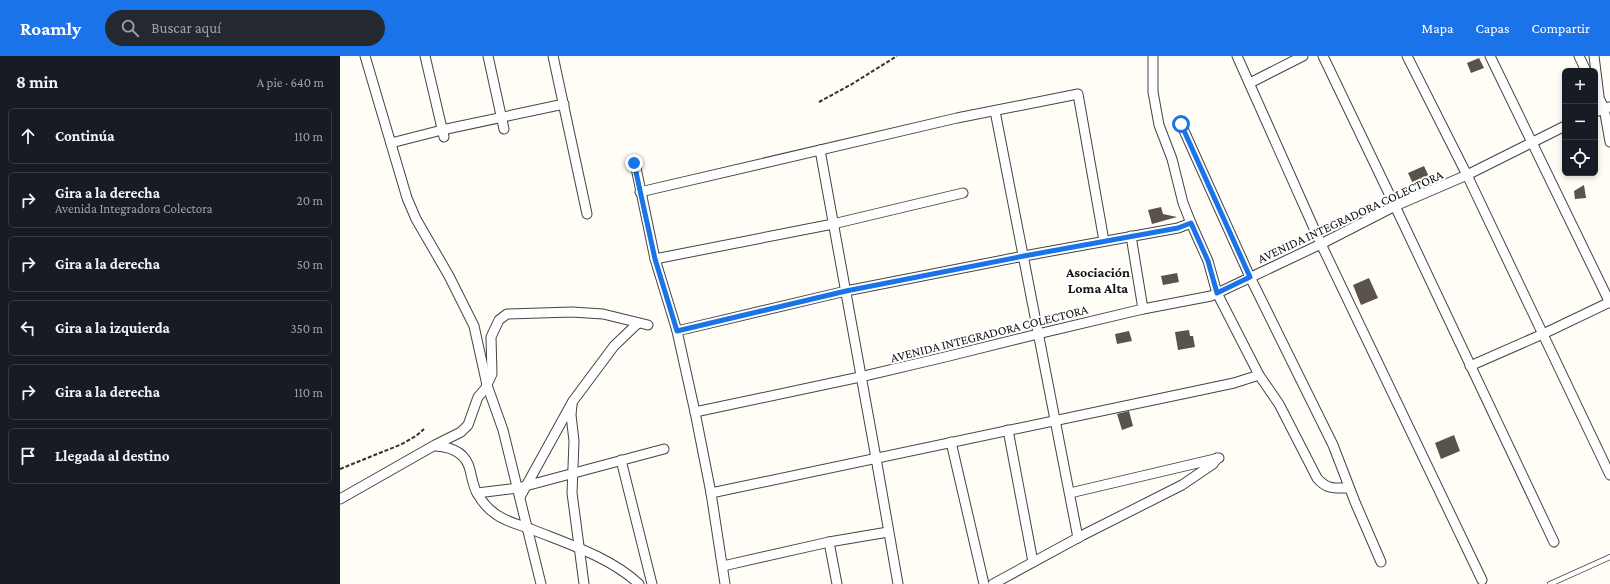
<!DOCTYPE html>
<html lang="es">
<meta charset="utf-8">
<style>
body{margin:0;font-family:"Crimson Pro",serif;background:#242831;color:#f1f3f6}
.controls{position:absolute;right:12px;top:12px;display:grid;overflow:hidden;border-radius:6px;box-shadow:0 2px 6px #0003}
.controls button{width:36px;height:36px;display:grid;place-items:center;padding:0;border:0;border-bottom:1px solid #363941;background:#171b24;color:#f1f3f6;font:20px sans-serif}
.stop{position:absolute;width:12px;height:12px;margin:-9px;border:3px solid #1a73e8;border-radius:50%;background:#fff}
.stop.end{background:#1a73e8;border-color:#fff;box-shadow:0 1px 4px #0008}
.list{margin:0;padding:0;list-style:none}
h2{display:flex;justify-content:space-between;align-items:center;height:52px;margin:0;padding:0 16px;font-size:17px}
h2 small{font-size:13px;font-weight:400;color:#9ea1a6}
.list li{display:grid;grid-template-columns:26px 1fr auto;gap:12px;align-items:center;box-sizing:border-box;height:56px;margin:0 8px 8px;padding:0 8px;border:1px solid #363941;border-radius:6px}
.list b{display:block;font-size:15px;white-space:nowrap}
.list p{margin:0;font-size:13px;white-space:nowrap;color:#9ea1a6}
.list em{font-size:13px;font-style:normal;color:#9ea1a6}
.icon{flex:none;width:22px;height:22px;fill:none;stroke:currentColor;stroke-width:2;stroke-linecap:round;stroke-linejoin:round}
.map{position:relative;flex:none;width:1270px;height:528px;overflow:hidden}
header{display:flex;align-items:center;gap:24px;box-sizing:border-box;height:56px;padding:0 20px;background:#1a73e8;color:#fff}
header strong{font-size:19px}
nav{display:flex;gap:22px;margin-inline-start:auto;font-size:14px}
.search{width:280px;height:36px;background:#242831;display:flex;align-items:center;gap:10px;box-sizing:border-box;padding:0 14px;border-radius:22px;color:#9ea1a6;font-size:15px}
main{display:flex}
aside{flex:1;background:#171b24}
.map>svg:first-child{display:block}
</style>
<header>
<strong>Roamly</strong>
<div class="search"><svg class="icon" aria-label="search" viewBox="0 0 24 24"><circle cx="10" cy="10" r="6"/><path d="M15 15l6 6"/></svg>Buscar aquí</div>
<nav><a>Mapa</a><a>Capas</a><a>Compartir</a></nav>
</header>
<main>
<aside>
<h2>8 min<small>A pie · 640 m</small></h2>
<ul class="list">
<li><svg class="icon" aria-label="ahead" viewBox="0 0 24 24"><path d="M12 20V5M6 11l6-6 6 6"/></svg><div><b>Continúa</b></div><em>110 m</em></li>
<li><svg class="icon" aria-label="right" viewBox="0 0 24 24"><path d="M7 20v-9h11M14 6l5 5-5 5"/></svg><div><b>Gira a la derecha</b><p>Avenida Integradora Colectora</p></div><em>20 m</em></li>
<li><svg class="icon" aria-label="right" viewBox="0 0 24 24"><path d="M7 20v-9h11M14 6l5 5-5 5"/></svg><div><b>Gira a la derecha</b></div><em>50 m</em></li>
<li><svg class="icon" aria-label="left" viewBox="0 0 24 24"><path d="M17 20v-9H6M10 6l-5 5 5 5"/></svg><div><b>Gira a la izquierda</b></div><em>350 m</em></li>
<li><svg class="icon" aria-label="right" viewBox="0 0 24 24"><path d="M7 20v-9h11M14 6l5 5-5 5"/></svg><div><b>Gira a la derecha</b></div><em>110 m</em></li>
<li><svg class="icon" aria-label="arrive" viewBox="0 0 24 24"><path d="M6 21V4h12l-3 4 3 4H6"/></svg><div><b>Llegada al destino</b></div></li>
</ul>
</aside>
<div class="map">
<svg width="1270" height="528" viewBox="0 0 1270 528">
<rect width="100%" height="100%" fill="#fffdf5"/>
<g fill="#5a524d">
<polygon points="1139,2 1144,12 1131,17 1127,7"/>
<polygon points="1084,110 1090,123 1074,130 1068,117"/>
<polygon points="1244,129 1246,142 1235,143 1234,135"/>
<polygon points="821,151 823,158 837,161 812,168 808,154"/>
<polygon points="837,217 839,226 823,229 821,220"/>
<polygon points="1029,222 1038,242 1021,249 1013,229"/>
<polygon points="849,274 850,280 853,280 855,291 838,294 835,276"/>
<polygon points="789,275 792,285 777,288 775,278"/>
<polygon points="789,355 793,370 782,374 777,358"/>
<polygon points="1114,379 1120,395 1101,403 1095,387"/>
</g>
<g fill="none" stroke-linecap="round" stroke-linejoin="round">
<g stroke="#444" stroke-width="6">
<polyline id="service" points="1210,528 1270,501"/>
</g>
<g stroke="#444" stroke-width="11">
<g id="minor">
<polyline points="25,0 67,142 76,163 109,220 134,270 147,329 163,374 201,528"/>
<polyline points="85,0 104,81"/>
<polyline points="148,0 164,73"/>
<polyline points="213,0 247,158"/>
<polyline points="813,0 813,36 819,69 832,103 843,147 851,167"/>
<polyline points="897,0 981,188 1142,524"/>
<polyline points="983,0 1055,150 1214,486"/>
<polyline points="1067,0 1127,119 1270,419"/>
<polyline points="1150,0 1270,247"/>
<polyline points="1239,0 1246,15"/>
<polyline points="1254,0 1259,40"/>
<polyline points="910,27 963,0"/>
<polyline points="1255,34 1264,52 1270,86"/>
<polyline points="655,55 738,482"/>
<polyline points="1255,56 1269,51"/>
<polyline points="841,68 910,221 993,389 1015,446 1041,506"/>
<polyline points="51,87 102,74 224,48"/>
<polyline points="480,94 536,402 558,528"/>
<polyline points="295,107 315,203 337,275 355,356 371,437 385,528"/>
<polyline points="300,136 617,62 738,38 764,185"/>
<polyline points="791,180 803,253"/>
<polyline points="315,203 493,168 623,137"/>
<path d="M337,275L506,235L684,200L838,172L851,167L868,205L877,237L919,319L939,348L977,422C987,434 995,432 1009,432"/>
<polyline points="1130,310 1203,278 1270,246"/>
<polyline points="232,349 231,359 234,385 232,437 244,528"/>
<polyline points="355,356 520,321 605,301 702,277 803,253 871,240 981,188 1055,150 1127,119 1225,70"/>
<polyline points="668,374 693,506"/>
<polyline points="611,386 644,528"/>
<path d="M96,390C112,391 126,397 130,414C132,422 133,430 137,437C142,446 149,454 157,459C167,466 180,469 191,473C228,488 270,501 299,528"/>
<polyline points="281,404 312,528"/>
<polyline points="137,437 178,432 324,393"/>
<polyline points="371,437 842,338 894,327 919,319"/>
<polyline points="730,437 879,402"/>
<polyline points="180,441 233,345 274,290 298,267"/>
<polyline points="0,443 95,389 121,376 128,369 138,341 145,333 152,318 151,281 159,264 167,258 232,256 263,258 308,269"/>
<polyline points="489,486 497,528"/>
<polyline points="383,510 489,486 548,476"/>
<polyline points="653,528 743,479 842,429 873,408 877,402"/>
</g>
</g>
<g stroke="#333" stroke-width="2" stroke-dasharray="4 2" stroke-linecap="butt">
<polyline points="479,46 512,28 557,0"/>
<polyline points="0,413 62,388 76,380 84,373"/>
</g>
<use href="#service" stroke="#fff" stroke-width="4.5"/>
<use href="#minor" stroke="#fff" stroke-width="9"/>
</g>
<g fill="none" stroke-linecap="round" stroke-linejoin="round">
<polyline stroke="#1a73e8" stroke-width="5" points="294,107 315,203 337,275 506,235 684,200 838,172 851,167 868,205 877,237 910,221 841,68"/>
</g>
<g text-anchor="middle" stroke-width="4" stroke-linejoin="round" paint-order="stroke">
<g font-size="13" fill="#111" stroke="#fff">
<text transform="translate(1010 160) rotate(-25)" y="5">AVENIDA INTEGRADORA COLECTORA</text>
<text transform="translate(649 277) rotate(-14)" y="5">AVENIDA INTEGRADORA COLECTORA</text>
</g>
<g font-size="14" font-weight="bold" fill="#111" stroke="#fff">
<text x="758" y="221">Asociación<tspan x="758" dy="16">Loma Alta</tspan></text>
</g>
</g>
</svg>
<div class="controls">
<button>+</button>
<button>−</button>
<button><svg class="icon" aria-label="locate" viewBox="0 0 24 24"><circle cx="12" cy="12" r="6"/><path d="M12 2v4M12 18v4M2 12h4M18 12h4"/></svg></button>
</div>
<div class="stop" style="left:841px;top:68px"></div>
<div class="stop end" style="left:294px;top:107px"></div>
</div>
</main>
